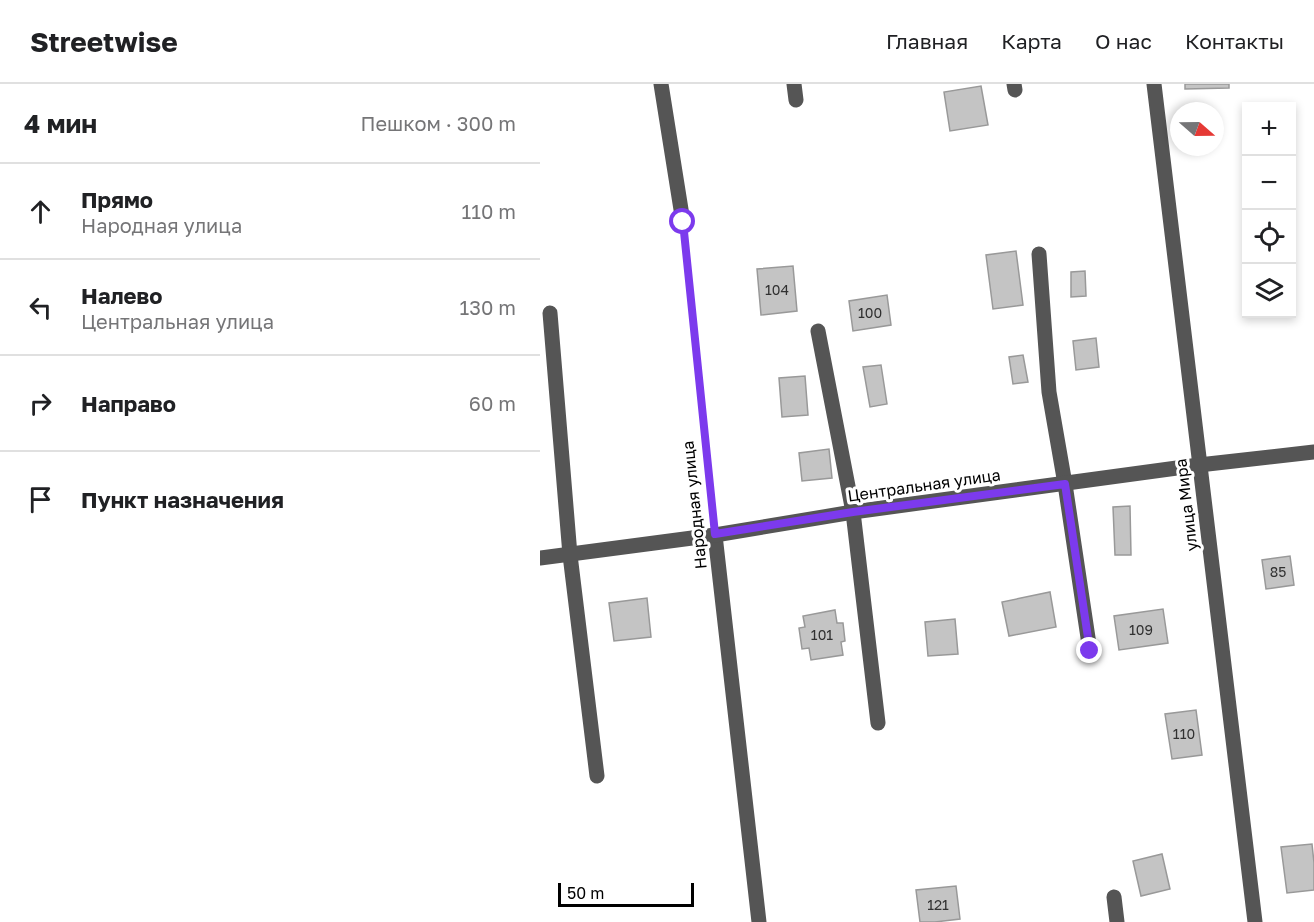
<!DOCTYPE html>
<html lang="ru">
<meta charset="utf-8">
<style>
body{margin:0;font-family:"Golos Text",sans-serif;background:#f6f6f6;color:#202124}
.controls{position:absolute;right:18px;top:18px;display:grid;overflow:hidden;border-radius:0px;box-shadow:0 3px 9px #0003}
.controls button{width:54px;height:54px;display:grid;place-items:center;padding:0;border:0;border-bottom:2px solid #e0e0e0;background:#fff;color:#202124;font:30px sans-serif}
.compass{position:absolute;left:630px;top:18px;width:54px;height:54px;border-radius:50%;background:#fff;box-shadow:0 3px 9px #0003;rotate:110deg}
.scale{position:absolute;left:18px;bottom:15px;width:136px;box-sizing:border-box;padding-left:6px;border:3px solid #000;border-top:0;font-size:16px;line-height:21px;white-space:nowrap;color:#000;-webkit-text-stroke:4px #fff;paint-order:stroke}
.stop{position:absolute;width:18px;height:18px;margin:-14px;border:4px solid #7c3aed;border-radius:50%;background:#fff}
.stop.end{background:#7c3aed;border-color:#fff;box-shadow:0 2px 6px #0008}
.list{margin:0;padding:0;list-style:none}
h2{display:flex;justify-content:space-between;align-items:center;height:78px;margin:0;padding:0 24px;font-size:26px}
h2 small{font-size:20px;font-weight:400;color:#757577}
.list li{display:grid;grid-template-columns:39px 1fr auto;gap:18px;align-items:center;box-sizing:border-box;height:96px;padding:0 24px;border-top:2px solid #e0e0e0}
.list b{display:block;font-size:22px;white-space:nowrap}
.list p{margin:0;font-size:20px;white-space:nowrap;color:#757577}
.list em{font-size:20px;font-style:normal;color:#757577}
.icon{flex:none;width:33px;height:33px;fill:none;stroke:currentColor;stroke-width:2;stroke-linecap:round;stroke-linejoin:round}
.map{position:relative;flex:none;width:774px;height:838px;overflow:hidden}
header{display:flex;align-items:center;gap:36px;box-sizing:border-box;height:84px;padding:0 30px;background:#fff;border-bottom:2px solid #e0e0e0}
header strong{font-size:28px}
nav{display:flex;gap:33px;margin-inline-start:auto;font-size:21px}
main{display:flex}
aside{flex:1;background:#fff}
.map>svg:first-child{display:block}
</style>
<header>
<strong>Streetwise</strong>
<nav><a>Главная</a><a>Карта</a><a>О нас</a><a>Контакты</a></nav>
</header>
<main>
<aside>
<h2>4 мин<small>Пешком · 300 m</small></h2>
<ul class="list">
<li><svg class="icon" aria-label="ahead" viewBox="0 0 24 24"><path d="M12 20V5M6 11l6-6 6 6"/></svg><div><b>Прямо</b><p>Народная улица</p></div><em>110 m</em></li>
<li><svg class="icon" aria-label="left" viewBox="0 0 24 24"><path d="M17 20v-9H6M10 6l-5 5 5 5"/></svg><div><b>Налево</b><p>Центральная улица</p></div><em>130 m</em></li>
<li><svg class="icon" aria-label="right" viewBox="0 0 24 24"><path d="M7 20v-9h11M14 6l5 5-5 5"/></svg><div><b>Направо</b></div><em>60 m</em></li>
<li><svg class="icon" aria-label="arrive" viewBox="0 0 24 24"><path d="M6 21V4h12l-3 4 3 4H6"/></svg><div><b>Пункт назначения</b></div></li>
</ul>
</aside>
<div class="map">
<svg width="774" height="838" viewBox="0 0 774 838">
<rect width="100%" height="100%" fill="#fff"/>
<g fill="#c4c4c4" stroke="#999" stroke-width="1.5">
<polygon points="645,0 689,0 689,4 645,5"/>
<polygon points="441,2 448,41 410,47 404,8"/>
<polygon points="476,167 483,221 453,225 446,171"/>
<polygon points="253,182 257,227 221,231 217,185"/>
<polygon points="545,187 546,212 531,213 531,188"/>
<polygon points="347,211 351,241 313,247 309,217"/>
<polygon points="556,254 559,283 536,286 533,257"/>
<polygon points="483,271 488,298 473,300 469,273"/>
<polygon points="341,281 347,320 330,323 323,283"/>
<polygon points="265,292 268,331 242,333 239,294"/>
<polygon points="289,365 292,394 262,397 259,369"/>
<polygon points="590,422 591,471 575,471 573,423"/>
<polygon points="750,472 754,501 726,505 722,476"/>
<polygon points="510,508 516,543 469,552 462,518"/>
<polygon points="107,514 111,553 74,557 69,519"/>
<polygon points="623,525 628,559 579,566 574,532"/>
<polygon points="295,526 297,539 303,539 305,557 301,558 303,571 271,576 269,564 262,565 259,544 265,543 263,532"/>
<polygon points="415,535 418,570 388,572 385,538"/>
<polygon points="656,626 662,671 632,675 625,630"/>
<polygon points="772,760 774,779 774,806 747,809 741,763"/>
<polygon points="622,770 630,805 601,812 593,777"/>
<polygon points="416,802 420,835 395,838 380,838 376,806"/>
</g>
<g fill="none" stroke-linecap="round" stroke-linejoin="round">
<polyline stroke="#777" stroke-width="3" stroke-dasharray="1.5 3" stroke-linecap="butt" points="145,154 173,437"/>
<g stroke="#555" stroke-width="15">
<polyline points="121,0 143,138"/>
<polyline points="254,0 256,16"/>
<polyline points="474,0 475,6"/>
<polyline points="614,0 715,838"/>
<polyline points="499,170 509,308 525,400 550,567"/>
<polyline points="10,229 30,471 57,692"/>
<polyline points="278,247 313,428 338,639"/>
<polyline points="175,451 219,838"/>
<polyline points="0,474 175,451 313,428 659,381 774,368"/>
<polyline points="574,813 577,838"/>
</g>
</g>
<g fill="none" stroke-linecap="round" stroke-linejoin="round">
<polyline stroke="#7c3aed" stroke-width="8" points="143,138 175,450 313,428 525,400 550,567"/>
</g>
<g text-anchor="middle" stroke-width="6" stroke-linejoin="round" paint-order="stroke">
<g font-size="14" fill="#313131">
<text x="237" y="211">104</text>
<text x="330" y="234">100</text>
<text x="738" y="493">85</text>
<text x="601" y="551">109</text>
<text x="282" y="556">101</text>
<text x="644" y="655">110</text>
<text x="398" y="826">121</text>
</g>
<g font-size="16" fill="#000" stroke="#fff">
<text transform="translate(384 401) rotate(-8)" y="6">Центральная улица</text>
<text transform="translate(154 421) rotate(-96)" y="6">Народная улица</text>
<text transform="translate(646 421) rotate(-97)" y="6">улица Мира</text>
</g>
</g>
</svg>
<div class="controls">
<button>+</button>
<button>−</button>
<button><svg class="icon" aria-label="locate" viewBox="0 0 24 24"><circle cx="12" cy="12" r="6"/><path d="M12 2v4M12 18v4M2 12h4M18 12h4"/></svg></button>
<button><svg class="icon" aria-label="layers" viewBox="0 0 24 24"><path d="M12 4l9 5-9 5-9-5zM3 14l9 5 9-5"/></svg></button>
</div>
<svg class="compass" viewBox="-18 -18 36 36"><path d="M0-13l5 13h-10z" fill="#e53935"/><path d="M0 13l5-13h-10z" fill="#757577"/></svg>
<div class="scale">50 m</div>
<div class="stop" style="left:143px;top:138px"></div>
<div class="stop end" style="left:550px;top:567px"></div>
</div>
</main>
